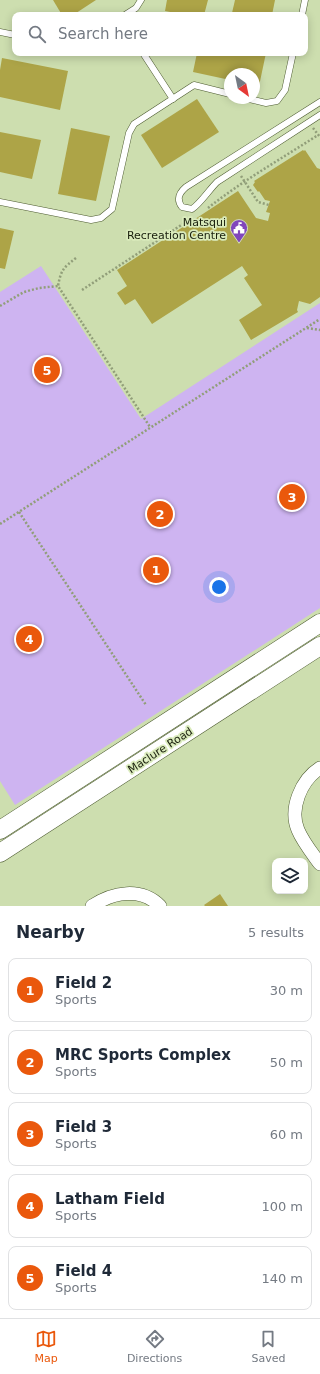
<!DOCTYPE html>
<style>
body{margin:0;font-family:"DejaVu Sans",sans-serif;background:#f6f6f7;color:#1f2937}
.controls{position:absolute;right:12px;bottom:12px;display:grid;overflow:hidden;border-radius:8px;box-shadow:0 2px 10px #0003}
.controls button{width:36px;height:36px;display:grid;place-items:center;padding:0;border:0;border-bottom:1px solid #e0e1e3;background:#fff;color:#1f2937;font:20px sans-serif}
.compass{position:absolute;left:224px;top:68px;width:36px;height:36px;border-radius:50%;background:#fff;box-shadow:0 2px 10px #0003;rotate:147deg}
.you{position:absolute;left:219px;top:587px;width:14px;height:14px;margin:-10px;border:3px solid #fff;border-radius:50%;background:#1a73e8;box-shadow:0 0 0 6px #1a73e833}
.badge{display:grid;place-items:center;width:26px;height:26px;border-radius:50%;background:#ea580c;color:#fff;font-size:13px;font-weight:700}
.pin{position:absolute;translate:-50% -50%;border:2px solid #fff;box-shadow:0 1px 4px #0006}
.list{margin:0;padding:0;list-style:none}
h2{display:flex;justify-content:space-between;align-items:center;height:52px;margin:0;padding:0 16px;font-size:17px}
h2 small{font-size:13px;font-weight:400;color:#747a83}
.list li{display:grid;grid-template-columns:26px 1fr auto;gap:12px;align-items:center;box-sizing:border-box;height:64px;margin:0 8px 8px;padding:0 8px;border:1px solid #e0e1e3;border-radius:8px}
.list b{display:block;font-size:15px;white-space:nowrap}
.list p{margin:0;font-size:13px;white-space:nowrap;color:#747a83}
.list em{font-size:13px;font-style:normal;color:#747a83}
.icon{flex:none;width:22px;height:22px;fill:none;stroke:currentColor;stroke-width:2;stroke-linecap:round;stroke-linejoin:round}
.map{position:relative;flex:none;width:320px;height:906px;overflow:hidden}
.search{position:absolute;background:#fff;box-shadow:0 2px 10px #0003;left:12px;right:12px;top:12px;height:44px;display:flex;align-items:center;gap:10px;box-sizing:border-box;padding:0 14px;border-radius:8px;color:#747a83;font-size:15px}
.sheet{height:412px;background:#fff}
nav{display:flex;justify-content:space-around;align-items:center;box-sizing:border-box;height:56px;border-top:1px solid #e0e1e3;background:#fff;font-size:11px;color:#747a83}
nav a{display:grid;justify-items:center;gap:2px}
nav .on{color:#ea580c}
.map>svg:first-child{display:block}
</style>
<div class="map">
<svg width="320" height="906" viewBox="0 0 320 906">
<rect width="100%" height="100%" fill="#cddeaf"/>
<polygon fill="#ceb4f1" points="41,266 141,419 320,303 320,608 15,805 0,781 0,292"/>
<g fill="#ada447">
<polygon points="53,0 96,0 73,15 62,15"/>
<polygon points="167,0 208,0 204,15 186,15 165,11"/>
<polygon points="235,0 275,0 272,15 243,15 232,13"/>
<polygon points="197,53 266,53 259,86 254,85 254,74 230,74 230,80 193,72"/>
<polygon points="2,58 68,71 60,110 0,97 0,70"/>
<polygon points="197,99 219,132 162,168 141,135"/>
<polygon points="71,128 110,136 96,201 58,194"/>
<polygon points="0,132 41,140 32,179 0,172"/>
<polygon points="303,150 304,151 305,150 317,168 320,169 320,297 310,304 299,301 297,310 298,312 251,340 239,320 262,305 244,278 248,275 242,266 152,324 135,299 125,305 117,293 127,286 117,270 238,191 256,218 268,221 270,213 266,212 270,201 265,200 259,191 258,192 253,185 255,182 254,181"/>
<polygon points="0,228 14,231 5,269 0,268"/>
<polygon points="220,894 228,906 205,906 204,905"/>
</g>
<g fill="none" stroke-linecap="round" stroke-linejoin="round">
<g stroke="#4d5b31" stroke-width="7">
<g id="service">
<polyline points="125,15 136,8 141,0"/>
<polyline points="302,15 305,0"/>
<polyline points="0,32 15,35"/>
<polyline points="143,53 173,99"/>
<polyline points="245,98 266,103 277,101 285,90 293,53"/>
<path d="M320,102L186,187C179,193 176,199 182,207L192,209C200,204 209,190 217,182L320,115"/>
<polyline points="0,202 91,220 101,218 112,209 129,133 134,124 194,85 230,94"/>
</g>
</g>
<g stroke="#4d5b31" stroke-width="14">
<g id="minor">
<path d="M320,768C301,780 289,809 298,830C303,842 312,853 320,864"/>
<path d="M92,906C113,892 141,887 160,906"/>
</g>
</g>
<g stroke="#4d5b31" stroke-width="19">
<g id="secondary">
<polyline points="0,830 320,623"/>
<polyline points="0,853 320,646"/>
</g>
</g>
<g stroke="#919e79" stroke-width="2.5" stroke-dasharray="2 2" stroke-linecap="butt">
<polyline points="313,128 320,137"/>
<polyline points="241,176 258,202 269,205"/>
<path d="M208,208C242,181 281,159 318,135"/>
<path d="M76,258C63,268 61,270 58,286L150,427"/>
<polyline points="82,290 192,218"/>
<polyline points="0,306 24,292 39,288 58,286"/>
<polyline points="307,328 320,330"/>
<polyline points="19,512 146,705"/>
<polyline points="0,524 320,319"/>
</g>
<use href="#service" stroke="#fff" stroke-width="6"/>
<use href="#minor" stroke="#fff" stroke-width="13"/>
<use href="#secondary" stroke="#fff" stroke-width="18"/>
</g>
<defs>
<g id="civic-pin" transform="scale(0.9)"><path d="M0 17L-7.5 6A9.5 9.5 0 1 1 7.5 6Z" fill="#8146bc" stroke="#daebbc"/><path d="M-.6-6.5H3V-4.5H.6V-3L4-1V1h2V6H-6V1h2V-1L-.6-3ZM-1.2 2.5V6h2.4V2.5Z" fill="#fff"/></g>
</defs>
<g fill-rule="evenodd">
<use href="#civic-pin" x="239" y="228"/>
</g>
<g text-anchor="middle" stroke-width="3.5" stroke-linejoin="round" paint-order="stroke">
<g font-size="11" fill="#191f0d" stroke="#daebbc" text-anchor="end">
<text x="226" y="226">Matsqui<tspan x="226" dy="13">Recreation Centre</tspan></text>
</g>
<g font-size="11" fill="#191f0d" stroke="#daebbc">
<text transform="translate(160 750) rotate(-33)" y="4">Maclure Road</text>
</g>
</g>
</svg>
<div class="controls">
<button><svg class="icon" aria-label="layers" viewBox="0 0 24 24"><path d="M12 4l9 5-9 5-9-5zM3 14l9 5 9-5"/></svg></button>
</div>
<svg class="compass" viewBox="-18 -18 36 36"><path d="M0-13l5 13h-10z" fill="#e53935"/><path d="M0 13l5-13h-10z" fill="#747a83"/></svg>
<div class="you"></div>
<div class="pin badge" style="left:156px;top:570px">1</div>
<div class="pin badge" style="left:160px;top:514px">2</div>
<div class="pin badge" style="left:292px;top:497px">3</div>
<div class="pin badge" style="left:29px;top:639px">4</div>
<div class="pin badge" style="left:47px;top:370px">5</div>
<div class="search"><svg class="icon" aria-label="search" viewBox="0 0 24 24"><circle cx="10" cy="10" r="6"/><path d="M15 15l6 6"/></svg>Search here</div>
</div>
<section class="sheet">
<h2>Nearby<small>5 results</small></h2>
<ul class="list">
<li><span class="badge">1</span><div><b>Field 2</b><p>Sports</p></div><em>30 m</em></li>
<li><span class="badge">2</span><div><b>MRC Sports Complex</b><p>Sports</p></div><em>50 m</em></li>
<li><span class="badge">3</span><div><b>Field 3</b><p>Sports</p></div><em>60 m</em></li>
<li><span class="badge">4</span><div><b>Latham Field</b><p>Sports</p></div><em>100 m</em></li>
<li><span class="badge">5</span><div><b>Field 4</b><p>Sports</p></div><em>140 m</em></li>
</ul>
</section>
<nav>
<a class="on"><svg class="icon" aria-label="map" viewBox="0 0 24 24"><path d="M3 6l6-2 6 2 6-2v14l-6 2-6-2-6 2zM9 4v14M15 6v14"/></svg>Map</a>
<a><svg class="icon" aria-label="directions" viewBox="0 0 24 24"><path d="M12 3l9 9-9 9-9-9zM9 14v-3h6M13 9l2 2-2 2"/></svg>Directions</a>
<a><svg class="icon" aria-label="saved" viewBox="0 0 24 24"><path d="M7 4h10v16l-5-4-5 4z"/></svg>Saved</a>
</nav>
